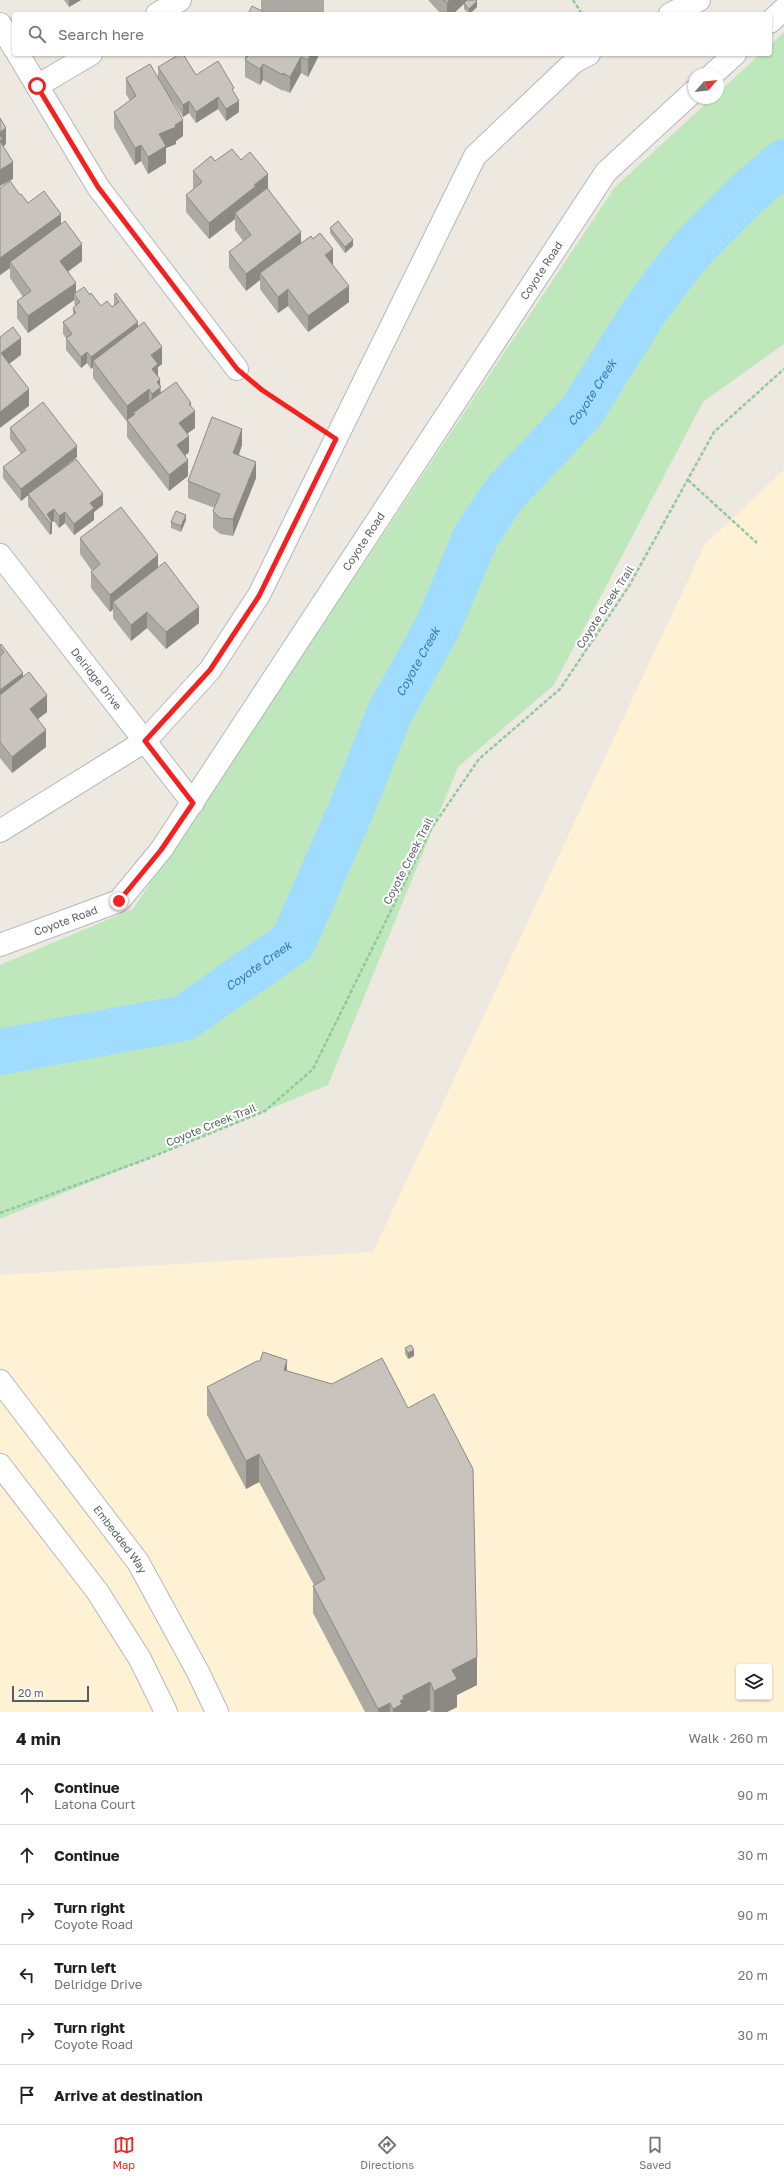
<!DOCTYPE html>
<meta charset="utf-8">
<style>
body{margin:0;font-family:"Golos Text",sans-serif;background:#f2f2f2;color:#202124}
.controls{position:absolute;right:12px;bottom:12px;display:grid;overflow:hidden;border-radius:4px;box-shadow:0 1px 3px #0004}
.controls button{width:36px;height:36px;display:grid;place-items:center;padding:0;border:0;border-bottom:1px solid #e0e0e0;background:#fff;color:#202124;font:20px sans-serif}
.compass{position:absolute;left:688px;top:68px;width:36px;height:36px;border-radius:50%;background:#fff;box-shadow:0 1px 3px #0004;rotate:62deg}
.scale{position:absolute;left:12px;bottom:10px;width:77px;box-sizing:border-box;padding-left:4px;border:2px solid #595e62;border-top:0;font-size:11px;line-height:14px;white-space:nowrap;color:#595e62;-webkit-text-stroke:3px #fff;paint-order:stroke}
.stop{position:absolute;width:12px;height:12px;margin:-9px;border:3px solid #f32221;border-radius:50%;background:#fff}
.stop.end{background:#f32221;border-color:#fff;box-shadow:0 1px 4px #0008}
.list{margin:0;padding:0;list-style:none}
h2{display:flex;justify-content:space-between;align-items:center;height:52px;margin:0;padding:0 16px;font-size:17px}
h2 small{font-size:13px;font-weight:400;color:#757577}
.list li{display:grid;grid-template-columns:26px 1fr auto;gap:12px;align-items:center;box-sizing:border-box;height:60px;padding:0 16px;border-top:1px solid #e0e0e0}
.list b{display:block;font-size:15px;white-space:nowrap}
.list p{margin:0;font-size:13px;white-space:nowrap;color:#757577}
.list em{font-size:13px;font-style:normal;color:#757577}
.icon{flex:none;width:22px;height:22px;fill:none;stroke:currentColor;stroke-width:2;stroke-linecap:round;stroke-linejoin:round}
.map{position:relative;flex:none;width:784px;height:1712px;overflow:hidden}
.search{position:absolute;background:#fff;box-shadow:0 1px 3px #0004;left:12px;right:12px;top:12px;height:44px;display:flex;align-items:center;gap:10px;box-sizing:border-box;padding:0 14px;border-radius:4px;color:#757577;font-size:15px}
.sheet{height:412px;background:#fff}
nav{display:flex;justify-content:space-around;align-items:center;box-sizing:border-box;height:56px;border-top:1px solid #e0e0e0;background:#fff;font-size:11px;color:#757577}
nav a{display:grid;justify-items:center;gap:2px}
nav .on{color:#f32221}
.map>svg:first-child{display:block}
</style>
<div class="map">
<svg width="784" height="1712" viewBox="0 0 784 1712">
<rect width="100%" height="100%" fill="#ede9e0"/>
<path fill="#fff2d4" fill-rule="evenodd" d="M784,470V1712H0V1275L373,1252L705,544ZM739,1667H769V1697H739Z"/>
<polygon fill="#bee7bb" points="784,32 784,344 703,402 554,685 458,767 328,1085 0,1219 0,965 133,909 615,187 712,98 718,98 718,93 760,54 770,54 770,45"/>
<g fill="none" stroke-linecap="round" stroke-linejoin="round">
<path stroke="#9fdcff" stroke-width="46" id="s1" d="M0,1052L184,1018L293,942L353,805L389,714L437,628L476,536L504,494L581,412L644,312L669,278L696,245L747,194L784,162"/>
<g stroke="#b3b8bc" stroke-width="24">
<g id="minor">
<polyline points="157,14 180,0"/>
<polyline points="0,24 14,48"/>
<polyline points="18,54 98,187 237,369"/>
<polyline points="37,86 91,54"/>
<path id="s2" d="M0,555L193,803"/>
<path id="s3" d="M0,1381L138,1562L198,1672L217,1712"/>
<polyline points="0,1465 97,1591 140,1659 166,1712"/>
</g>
</g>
<g stroke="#b3b8bc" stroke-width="24">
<g id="tertiary">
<polyline points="670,14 699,0"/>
<polyline points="770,22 784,9"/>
<polyline points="713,74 735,54"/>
<polyline points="0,831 145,741 210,670 259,595 475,156 574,62 589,54"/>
<path id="s4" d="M0,945L119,901L161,850L606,172L694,91"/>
</g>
</g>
<g stroke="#93c89e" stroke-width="2.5" stroke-dasharray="4 2" stroke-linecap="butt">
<polyline points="573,0 582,14"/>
<polyline points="256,385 316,426"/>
<polyline points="688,480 757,543"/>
<polyline points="0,1213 147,1159 265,1111 313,1069 431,829 479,759 560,689 629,586 714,432 784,369"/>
</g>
<use href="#minor" stroke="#fff" stroke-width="22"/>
<use href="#tertiary" stroke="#fff" stroke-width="22"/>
</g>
<g fill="#aca9a3">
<polygon points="64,0 81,0 69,7"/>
<polygon points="261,0 324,0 324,13 267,14 261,10"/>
<polygon points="428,0 476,0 477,7 470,14 469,14 464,9 464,4 453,14 441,14"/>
<polygon points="245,54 319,54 319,55 308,77 301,73 290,93 283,90 283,91 263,80 260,85 245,77"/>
<polygon points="158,67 196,75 234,92 239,112 226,121 218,109 196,123 189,113 183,117 172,100 183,136 176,141 176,144 166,148 166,163 148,174 141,161 135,165 114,128 114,112 130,101 126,94 126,78 158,76"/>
<polygon points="241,160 268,188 301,242 333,265 349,302 308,332 288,306 278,313 260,289 260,280 246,291 229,268 229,252 243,241 235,230 235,219 209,239 186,212 186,195 194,189 193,188 193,171 215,161"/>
<polygon points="0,188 20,195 28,203 61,224 82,261 68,272 76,293 90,295 101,306 112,307 114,306 114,295 138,326 162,364 158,367 158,376 160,386 161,393 191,407 195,428 187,433 189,452 185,456 188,476 169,491 127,437 127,422 93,378 93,367 91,369 87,363 81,368 66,350 66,338 63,334 63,322 73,315 73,308 75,307 74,300 28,333 17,318 17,301 23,297 10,278 10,268 0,275"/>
<polygon points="330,228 353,246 345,253 330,233"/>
<polygon points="10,428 77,457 54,475 103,505 94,512 94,520 74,535 65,523 59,528 54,521 52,522 52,533 50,535 28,506 28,495 21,501 3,478 3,467 21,454 10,439"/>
<polygon points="242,445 239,455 256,478 233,536 220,534 213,528 213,511 215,508 188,498 188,481"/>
<polygon points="186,520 181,532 171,528 171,522"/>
<polygon points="80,538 158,567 199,623 166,649 147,628 131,641 113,618 113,609 110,612 91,588 91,572 92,571 80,554"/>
<polygon points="0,645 47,712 38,719 46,747 12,773 0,758"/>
<polygon points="405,1348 414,1356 408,1359 405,1354"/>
<polygon points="287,1370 477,1685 457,1695 457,1707 447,1712 431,1712 430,1710 425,1712 365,1712 313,1613 313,1586 314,1585 259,1482 246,1489 207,1415 207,1387"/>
</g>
<g fill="#8c8984">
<polygon points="69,0 81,0 69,7"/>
<polygon points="450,0 468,0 453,14 447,14 447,3"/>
<polygon points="477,1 477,7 469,14 469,9"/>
<polygon points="311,54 319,54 319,55 308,77 308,60"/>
<polygon points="301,57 301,73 290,93 290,77"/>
<polygon points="263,64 263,80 260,85 260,69"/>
<polygon points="218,97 218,109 196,123 196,112"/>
<polygon points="189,101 189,113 183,117 183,105"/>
<polygon points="239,101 239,112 226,121 226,109"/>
<polygon points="183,120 183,136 176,141 176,144 166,148 166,163 148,174 148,157 159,134"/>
<polygon points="6,128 6,144 3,147 0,157 0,132"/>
<polygon points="141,145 141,161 135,165 135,148"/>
<polygon points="13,162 13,179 0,186 0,170"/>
<polygon points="268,174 268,190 235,213 235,219 209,239 209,223"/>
<polygon points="61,214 61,230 10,262 10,268 0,275 0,258"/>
<polygon points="301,232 301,248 260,273 260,280 246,291 246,274"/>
<polygon points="353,240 353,246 345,253 345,247"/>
<polygon points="82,244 82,261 60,277 60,261"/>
<polygon points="333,249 333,266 325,255"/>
<polygon points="76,283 76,296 74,294 74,300 28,333 28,316"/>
<polygon points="349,286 349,302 308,332 308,316"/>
<polygon points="288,289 288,306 278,313 278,297"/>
<polygon points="138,322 138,333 93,361 93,367 91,369 91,357"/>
<polygon points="21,338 21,355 1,370 1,353"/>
<polygon points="162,347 162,364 158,367 158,381 152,385 151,355"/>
<polygon points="87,352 87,363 81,368 81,357"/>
<polygon points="160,379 161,404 152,410 152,394 157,382"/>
<polygon points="29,389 29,406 0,428 0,412"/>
<polygon points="149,389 149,405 135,414 133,413 133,417 127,420 127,422 127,406"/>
<polygon points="191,403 191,414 195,411 195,428 179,440 179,423 189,404"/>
<polygon points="242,429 242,445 233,469 233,453"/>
<polygon points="189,436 189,452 177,462 177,445"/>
<polygon points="77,446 77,457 21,501 21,489"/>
<polygon points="188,460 188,476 169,491 169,475"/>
<polygon points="256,462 256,478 233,536 233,519"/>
<polygon points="103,494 103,505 94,512 94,520 74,535 74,524 90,503"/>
<polygon points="54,509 54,521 52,522 52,533 50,535 50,523 47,514"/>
<polygon points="65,512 65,523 59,528 59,516"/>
<polygon points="186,515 186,520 181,532 181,526"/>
<polygon points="158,555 158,572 113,602 113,609 110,612 110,595"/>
<polygon points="199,607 199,623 166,649 166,632"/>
<polygon points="147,612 147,628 131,641 131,625"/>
<polygon points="23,673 23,684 0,702 0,690"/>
<polygon points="47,695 47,712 30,725 30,709"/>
<polygon points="46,730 46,747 12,773 12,757"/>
<polygon points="414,1350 414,1356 408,1359 408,1353"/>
<polygon points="287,1360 287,1387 284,1370"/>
<polygon points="259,1454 259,1482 246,1489 246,1461"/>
<polygon points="477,1657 477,1685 457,1695 457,1707 447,1712 434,1712 434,1691 452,1670"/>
<polygon points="430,1682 430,1710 425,1712 393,1712 393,1709 400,1701 403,1696"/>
<polygon points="390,1703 390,1712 378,1712 378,1709"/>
</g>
<g fill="#c8c4bd" stroke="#8c8984">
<polygon points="443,0 450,0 447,3"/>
<polygon points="467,0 476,0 477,1 469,9 464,3"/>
<polygon points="252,6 268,14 248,14"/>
<polygon points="180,54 183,54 196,75 218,61 234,88 232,89 239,101 226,109 218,97 196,112 189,101 183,105 158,67"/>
<polygon points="249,54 311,54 308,60 301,57 290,77 283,73 283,75 263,64 260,69 245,60"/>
<polygon points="150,64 183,120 175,125 176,127 159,134 166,146 148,157 141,145 135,148 114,112 136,96 126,78"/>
<polygon points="0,118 6,128 0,132"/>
<polygon points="0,135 3,139 0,141"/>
<polygon points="0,141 13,162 0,170"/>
<polygon points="232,149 241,160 250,152 268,174 254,185 256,186 209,223 186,195 202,182 193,171 211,156 215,161"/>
<polygon points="10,181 20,195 21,194 28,203 44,191 61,214 0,258 0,188"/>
<polygon points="267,188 301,232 246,274 229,252 251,235 235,213"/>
<polygon points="65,221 82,244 60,261 76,283 28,316 17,301 31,291 10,262"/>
<polygon points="338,221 353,240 345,247 330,228"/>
<polygon points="320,233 333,249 325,255 349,286 308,316 288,289 278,297 260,273 311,236 313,239"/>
<polygon points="84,287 90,295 91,293 101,306 107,301 112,307 119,302 114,295 116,293 138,322 91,357 87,352 81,357 66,338 72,334 63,322 76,313 73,308 80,302 74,294"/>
<polygon points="144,322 162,347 151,355 158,364 152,369 160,379 157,382 161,387 152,394 149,389 127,406 93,361"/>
<polygon points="13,327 21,338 1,353 29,389 0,412 0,337"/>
<polygon points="176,382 191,403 189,404 195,411 179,423 189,436 177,445 188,460 169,475 127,420 135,414 133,413"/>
<polygon points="43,402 77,446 21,489 3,467 26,450 10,428"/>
<polygon points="212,417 242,429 233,453 256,462 233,519 220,518 213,511 220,494 188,481"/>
<polygon points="76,459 103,494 90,503 94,508 74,524 65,512 59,516 54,509 47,514 52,522 50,523 28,494"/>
<polygon points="121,507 158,555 110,595 91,572 100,564 80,538"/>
<polygon points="176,511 186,515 181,526 171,522"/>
<polygon points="165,562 199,607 166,632 147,612 131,625 113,602"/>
<polygon points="1,644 23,673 0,690 0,656 4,652 0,647 0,645"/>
<polygon points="29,672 47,695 30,709 46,730 12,757 0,742 0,695"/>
<polygon points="411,1345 414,1350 408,1353 405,1348"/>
<polygon points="263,1352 287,1360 284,1370 332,1384 382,1358 408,1408 434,1394 473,1469 477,1657 452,1670 457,1679 434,1691 430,1682 403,1696 404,1699 400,1701 402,1704 393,1709 390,1703 378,1709 313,1586 325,1579 259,1454 246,1461 207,1387 257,1361 260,1361"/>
</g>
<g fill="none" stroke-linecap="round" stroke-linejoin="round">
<polyline stroke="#f32221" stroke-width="5" points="37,86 98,187 237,369 262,390 336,439 259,596 210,670 145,741 193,803 161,850 119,901"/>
</g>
<g text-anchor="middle" stroke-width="4" stroke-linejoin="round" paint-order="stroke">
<g font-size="11" fill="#595e62" stroke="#fff">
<text dy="4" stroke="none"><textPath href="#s4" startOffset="886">Coyote Road</textPath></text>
<text dy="4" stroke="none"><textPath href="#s4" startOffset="562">Coyote Road</textPath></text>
<text transform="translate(605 607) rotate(-57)" y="4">Coyote Creek Trail</text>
<text dy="4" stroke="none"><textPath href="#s2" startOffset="157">Delridge Drive</textPath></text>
<text transform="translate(408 861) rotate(-63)" y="4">Coyote Creek Trail</text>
<text dy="4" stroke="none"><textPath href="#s4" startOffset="70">Coyote Road</textPath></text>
<text transform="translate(211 1125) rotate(-22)" y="4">Coyote Creek Trail</text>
<text dy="4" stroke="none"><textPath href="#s3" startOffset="199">Embedded Way</textPath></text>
</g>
<g font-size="12" font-style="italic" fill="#3578ad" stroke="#fff">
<text dy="4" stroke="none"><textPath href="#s1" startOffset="951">Coyote Creek</textPath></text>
<text dy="4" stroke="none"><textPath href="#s1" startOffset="627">Coyote Creek</textPath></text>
<text dy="4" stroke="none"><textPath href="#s1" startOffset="278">Coyote Creek</textPath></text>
</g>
</g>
</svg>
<div class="controls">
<button><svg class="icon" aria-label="layers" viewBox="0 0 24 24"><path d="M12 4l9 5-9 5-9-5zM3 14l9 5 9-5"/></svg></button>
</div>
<svg class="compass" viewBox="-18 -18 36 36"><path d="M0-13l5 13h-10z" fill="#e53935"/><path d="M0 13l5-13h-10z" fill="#757577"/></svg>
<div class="scale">20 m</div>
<div class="stop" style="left:37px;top:86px"></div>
<div class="stop end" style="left:119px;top:901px"></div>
<div class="search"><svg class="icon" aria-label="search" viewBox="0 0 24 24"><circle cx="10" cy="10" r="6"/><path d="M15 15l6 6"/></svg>Search here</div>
</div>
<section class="sheet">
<h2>4 min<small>Walk · 260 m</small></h2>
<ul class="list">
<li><svg class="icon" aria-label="ahead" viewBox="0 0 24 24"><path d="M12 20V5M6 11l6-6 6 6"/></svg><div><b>Continue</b><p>Latona Court</p></div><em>90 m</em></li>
<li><svg class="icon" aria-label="ahead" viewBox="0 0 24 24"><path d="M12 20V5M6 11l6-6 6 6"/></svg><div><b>Continue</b></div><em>30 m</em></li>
<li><svg class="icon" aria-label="right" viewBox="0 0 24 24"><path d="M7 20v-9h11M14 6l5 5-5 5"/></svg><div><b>Turn right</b><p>Coyote Road</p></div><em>90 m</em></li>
<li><svg class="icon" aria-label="left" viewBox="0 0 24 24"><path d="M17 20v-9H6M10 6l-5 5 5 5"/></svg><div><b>Turn left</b><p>Delridge Drive</p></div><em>20 m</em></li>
<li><svg class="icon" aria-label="right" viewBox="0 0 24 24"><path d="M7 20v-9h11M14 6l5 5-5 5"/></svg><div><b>Turn right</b><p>Coyote Road</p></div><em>30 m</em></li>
<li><svg class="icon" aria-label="arrive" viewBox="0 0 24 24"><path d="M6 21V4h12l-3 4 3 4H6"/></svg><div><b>Arrive at destination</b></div></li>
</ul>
</section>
<nav>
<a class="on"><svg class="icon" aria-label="map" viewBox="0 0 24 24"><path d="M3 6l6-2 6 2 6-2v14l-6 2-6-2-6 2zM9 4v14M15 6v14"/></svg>Map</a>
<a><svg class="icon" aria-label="directions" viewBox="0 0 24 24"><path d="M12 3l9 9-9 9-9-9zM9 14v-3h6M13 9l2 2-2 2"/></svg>Directions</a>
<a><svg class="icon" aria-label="saved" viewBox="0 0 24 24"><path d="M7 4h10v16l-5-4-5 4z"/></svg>Saved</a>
</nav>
